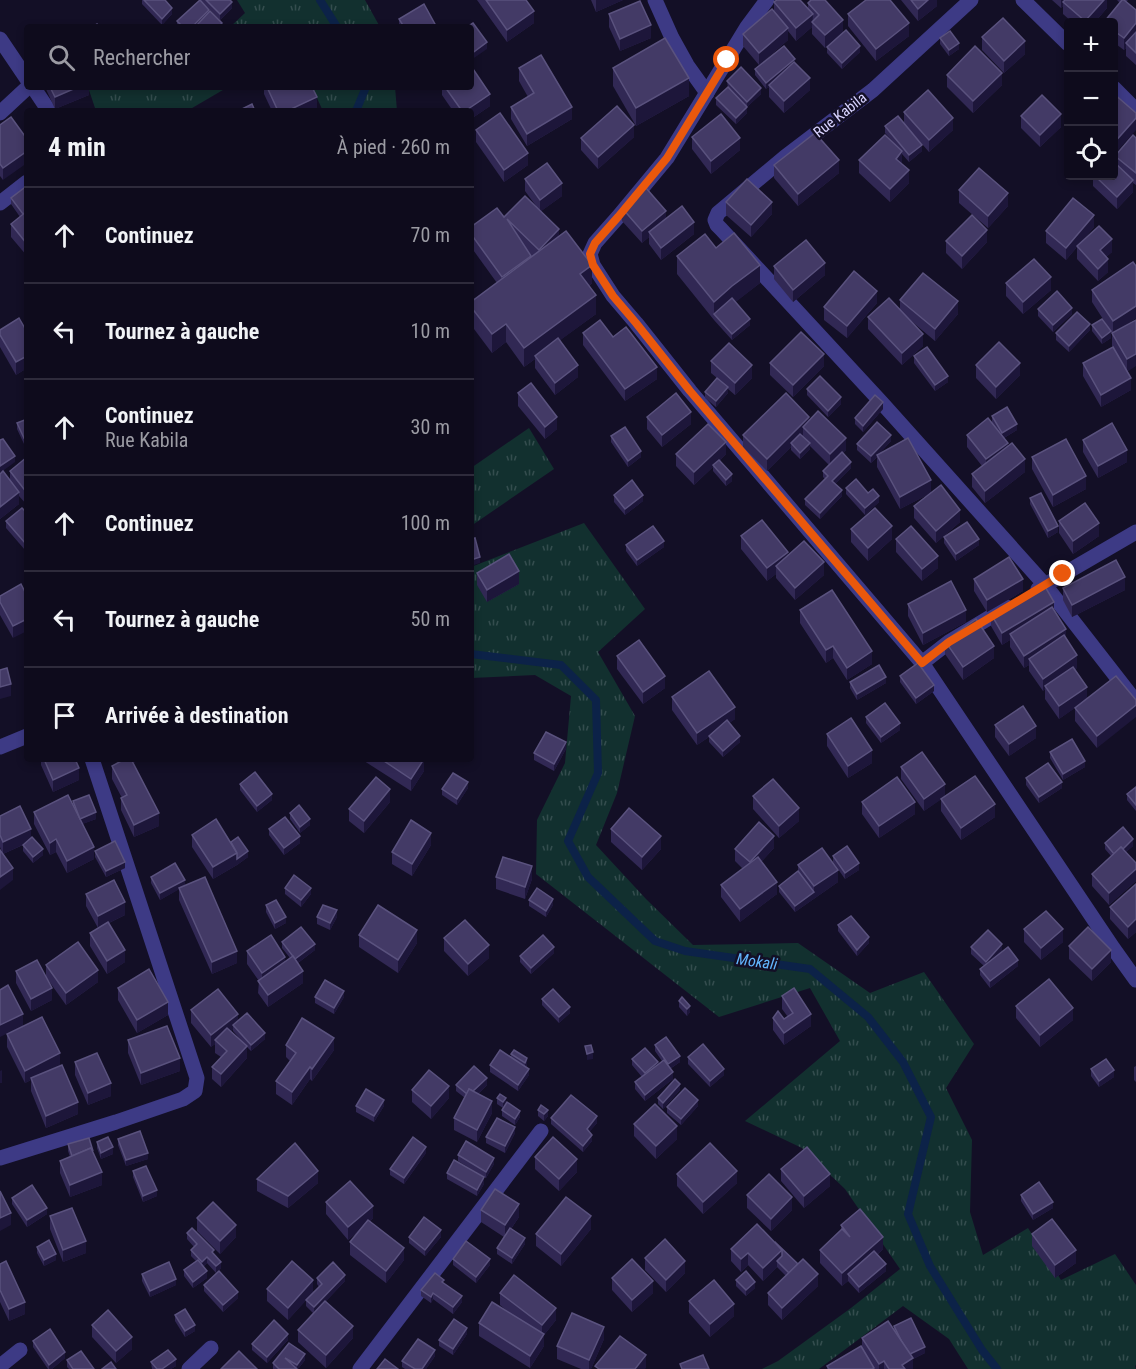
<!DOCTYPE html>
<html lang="fr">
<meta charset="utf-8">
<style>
body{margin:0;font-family:"Roboto Condensed",sans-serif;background:#1c1929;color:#f1f3f6}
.controls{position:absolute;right:18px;top:18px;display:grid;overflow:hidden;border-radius:6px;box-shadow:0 3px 9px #0003}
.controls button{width:54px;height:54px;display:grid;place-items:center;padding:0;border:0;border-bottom:2px solid #2e2b3b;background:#0e0b1c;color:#f1f3f6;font:30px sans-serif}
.stop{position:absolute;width:18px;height:18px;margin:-14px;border:4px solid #ea580c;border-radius:50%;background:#fff}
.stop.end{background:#ea580c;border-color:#fff;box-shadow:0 2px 6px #0008}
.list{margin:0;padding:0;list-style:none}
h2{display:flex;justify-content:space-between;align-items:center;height:78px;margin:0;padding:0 24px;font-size:26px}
h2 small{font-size:20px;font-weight:400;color:#9b9ba3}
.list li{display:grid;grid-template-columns:39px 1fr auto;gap:18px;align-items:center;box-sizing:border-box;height:96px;padding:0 24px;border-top:2px solid #2e2b3b}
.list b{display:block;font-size:22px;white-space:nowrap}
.list p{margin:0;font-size:20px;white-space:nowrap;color:#9b9ba3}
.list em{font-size:20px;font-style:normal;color:#9b9ba3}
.icon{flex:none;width:33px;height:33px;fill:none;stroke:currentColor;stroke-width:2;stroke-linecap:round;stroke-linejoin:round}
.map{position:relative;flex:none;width:1136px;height:1369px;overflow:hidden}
.search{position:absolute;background:#0e0b1c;box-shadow:0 3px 9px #0003;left:24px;top:24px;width:450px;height:66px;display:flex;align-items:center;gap:15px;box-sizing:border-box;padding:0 21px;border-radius:6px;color:#9b9ba3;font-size:22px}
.panel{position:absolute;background:#0e0b1c;box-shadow:0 3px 9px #0003;left:24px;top:108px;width:450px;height:654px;border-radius:6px}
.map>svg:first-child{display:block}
</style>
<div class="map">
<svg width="1136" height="1369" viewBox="0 0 1136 1369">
<defs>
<pattern id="grass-tufts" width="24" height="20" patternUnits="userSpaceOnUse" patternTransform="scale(1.5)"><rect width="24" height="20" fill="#12302f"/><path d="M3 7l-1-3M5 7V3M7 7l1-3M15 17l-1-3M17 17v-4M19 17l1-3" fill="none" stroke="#344d4e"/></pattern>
</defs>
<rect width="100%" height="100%" fill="#130f26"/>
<g fill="url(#grass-tufts)">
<polygon points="237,0 365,0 380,27 230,27 245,13"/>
<polygon points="88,87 228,87 187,111 96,111"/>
<polygon points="312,87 395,87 397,111 320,111 322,109"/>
<polygon points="529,428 554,469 471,526 471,468"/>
<polygon points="584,523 645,609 598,652 635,716 617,793 596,845 646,899 693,945 798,943 870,993 924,972 974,1044 946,1088 972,1140 970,1212 983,1255 1028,1228 1061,1280 1115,1254 1136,1285 1136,1365 1135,1366 1136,1369 968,1369 949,1339 903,1306 819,1369 762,1369 778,1361 851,1308 900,1269 845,1189 802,1148 745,1121 840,1041 810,988 719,1017 536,874 537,820 565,763 571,696 535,675 471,678 471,567"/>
</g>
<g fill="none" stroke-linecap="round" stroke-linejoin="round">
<g stroke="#0c2248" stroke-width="8">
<polyline points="320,0 337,27"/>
<polyline points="356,111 366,87"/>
<polyline points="471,654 561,665 596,700 598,773 568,841 588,877 655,941 685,951 810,969 868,1017 903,1062 931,1117 908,1214 930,1266 982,1350 997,1369"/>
</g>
<g stroke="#3d3a85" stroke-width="15">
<polyline points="655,0 672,38 687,65 707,93"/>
<polyline points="767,0 747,27 667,158 618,217 595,243 590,254 593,265 613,296 636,323 690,391 922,663 1113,948 1136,980"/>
<polyline points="971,0 873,90 785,157 718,213 715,220 717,225 721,229 882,403 1045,585 1136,702"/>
<polyline points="1023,0 1068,44"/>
<polyline points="0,39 27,79"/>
<polyline points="33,87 49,111"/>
<polyline points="1114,88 1136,110"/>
<polyline points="0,113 28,87"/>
<polyline points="0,203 27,182"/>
<polyline points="1038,589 1136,532"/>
<polyline points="922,663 949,642 1007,607"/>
<polyline points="0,747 27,736"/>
<polyline points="0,1158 116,1122 183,1099 195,1091 197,1078 92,759"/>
<polyline points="0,1366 20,1350"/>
<polyline points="189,1369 211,1348"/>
<polyline points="360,1369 541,1131"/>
</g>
</g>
<g fill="#312854" fill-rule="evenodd">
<polygon points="142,0 165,0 172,14 162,25 142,4"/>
<polygon points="200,0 230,0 232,8 220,20 202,2 222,27 177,27 177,21"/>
<polygon points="477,0 526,0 534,23 507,42"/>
<polygon points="591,0 623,0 596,12"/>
<polygon points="901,0 937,0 937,6 918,21"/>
<polygon points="1052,0 1107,0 1107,8 1095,22 1072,22 1063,14 1063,6 1061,8"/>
<polygon points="1117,0 1128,0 1126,2 1136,10 1136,65 1126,56 1126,48 1124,50 1113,42 1113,22 1120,3"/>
<polygon points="774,2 808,9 808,3 843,32 825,48 812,34 812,27 796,41 788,31 788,40 759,65 743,46 743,34 774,12"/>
<polygon points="609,14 651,38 620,51 609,27"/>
<polygon points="848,14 909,36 876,61 848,26"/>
<polygon points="399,19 436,27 399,27"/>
<polygon points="982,37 1025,54 1004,73 982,50"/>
<polygon points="940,38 959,49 949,56 940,44"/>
<polygon points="827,47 860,52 842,69 827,53"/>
<polygon points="795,62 810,90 784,113 769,97 769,87 766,89 755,75 755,69"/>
<polygon points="519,68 572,119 527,146 511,119 511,107 528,97 519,81"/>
<polygon points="613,68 689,96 636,126 613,86"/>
<polygon points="947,75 1002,85 973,113 947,87"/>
<polygon points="727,81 761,94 747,107 747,113 736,124 716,105 716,98 728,88"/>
<polygon points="45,87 89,87 89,95 55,109"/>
<polygon points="264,87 312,87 317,109 313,111 272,111 264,94"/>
<polygon points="442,87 471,87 490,106 471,119 471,111 453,111 442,95"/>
<polygon points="904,112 953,130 929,152 915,136 922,151 909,162 902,154 902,164 909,183 890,202 859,173 859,160 894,143 885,133 885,126 904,122"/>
<polygon points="1021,116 1061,127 1040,147 1021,128"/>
<polygon points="11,117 3,180 0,176 0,125"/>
<polygon points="476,130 528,165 504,182 476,142"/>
<polygon points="634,137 598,169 581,150 581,138"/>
<polygon points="692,137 740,150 711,174 692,149"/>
<polygon points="1136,138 1136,185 1133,183 1133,192 1117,209 1093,186 1093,176 1113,176 1115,156"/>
<polygon points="774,165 839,173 798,206 774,178"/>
<polygon points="525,179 562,196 541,211 559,236 592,283 589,286 596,314 560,340 578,377 555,395 535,368 535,359 524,367 506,342 492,353 471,325 471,302 497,283 471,247 471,227 504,217 536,206 525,191"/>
<polygon points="959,190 1008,206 988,228 959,203"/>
<polygon points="27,192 27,256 11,237 11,224 20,217 11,204 11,198"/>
<polygon points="726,202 772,214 751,237 726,215"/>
<polygon points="622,208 666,219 694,234 661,260 649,244 649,237 642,243 622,221"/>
<polygon points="1094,227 1080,243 1112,252 1106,257 1108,272 1098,281 1077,259 1077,247 1066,260 1046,243 1046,231"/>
<polygon points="946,241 987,242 962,269 946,253"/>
<polygon points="716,248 760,283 735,302 750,325 732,340 714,320 677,274 677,256"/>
<polygon points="774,266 825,275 793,302 774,279"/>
<polygon points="1136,266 1136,318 1121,328 1136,320 1127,371 1131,390 1101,407 1083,376 1083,363 1113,347 1112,346 1112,333 1092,302 1092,290"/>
<polygon points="1006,283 1051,290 1023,314 1006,296"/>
<polygon points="900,300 958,314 935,341 910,320 923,346 902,365 868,329 868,317 900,310"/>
<polygon points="877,303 847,338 824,320 824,307"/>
<polygon points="1038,309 1072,314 1053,332 1038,316"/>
<polygon points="1092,325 1111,338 1102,344 1092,331"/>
<polygon points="0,330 27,332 27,368 16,375 0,347"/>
<polygon points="1090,330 1069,352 1056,340 1056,333"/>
<polygon points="583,333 657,379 625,401 583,345"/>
<polygon points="914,356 948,382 935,391 914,363"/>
<polygon points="711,361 752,378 735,395 728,389 728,393 716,407 705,398 705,392 717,378 711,373"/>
<polygon points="770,363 824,366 793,397 770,375"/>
<polygon points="976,365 1020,375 996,399 976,378"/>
<polygon points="807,389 841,404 828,417 807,395"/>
<polygon points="518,393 557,429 545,439 518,406"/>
<polygon points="883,409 863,432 855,424 855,418"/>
<polygon points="992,416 1017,430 1004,438 1008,446 1025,472 985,503 972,487 972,474 982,466 967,447 967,435 992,422"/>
<polygon points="647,417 691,424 662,447 647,429"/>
<polygon points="27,419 24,444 17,429 17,423"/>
<polygon points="809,420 846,450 843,453 851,468 835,484 842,496 820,519 805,505 805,499 825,479 823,477 823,471 829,465 810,446 810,449 800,459 791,450 791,447 767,471 743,447 743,435"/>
<polygon points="611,436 641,457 628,467 611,442"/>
<polygon points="1083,440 1127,462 1098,478 1083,452"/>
<polygon points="891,441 880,453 931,492 960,522 936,543 914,518 914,506 929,494 900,509 877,467 877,457 871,463 857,450 857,444"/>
<polygon points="676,454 726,454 720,460 732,481 726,486 713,471 713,467 694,485 676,466"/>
<polygon points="27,457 27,505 19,496 19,504 0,519 0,474 10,480 10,471"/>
<polygon points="1032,457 1086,489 1053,507 1032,469"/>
<polygon points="846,488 868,493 879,502 865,515 846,494"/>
<polygon points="614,495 643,501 625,515 614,502"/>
<polygon points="1030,498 1058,532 1048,538 1030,504"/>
<polygon points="27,513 25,550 6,528 6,521"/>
<polygon points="1059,521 1099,536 1073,554 1059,533"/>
<polygon points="851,529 892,539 868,561 851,542"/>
<polygon points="741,536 788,555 824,575 795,600 776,578 776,574 767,581 741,549"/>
<polygon points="944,537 979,545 956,561 944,543"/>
<polygon points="896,539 938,568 922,581 896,552"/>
<polygon points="626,545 664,547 637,566 626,551"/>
<polygon points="477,573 519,584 487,602 477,585"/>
<polygon points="974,579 1023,591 987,612 974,591"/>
<polygon points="21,584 13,638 0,615 0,596"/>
<polygon points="1063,588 1125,590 1072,617 1063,600"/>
<polygon points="908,604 966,622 923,645 908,616"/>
<polygon points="800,610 872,664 847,680 833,658 826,663 800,623"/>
<polygon points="1054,611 1077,668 1075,669 1087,699 1116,676 1097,748 1075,721 1075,708 1080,704 1059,719 1045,699 1045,689 1043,691 1029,671 1029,665 1024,668 1010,647 1010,640 1002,645 991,626 991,614"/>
<polygon points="945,641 994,658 963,680 945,654"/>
<polygon points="617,656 665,688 643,704 617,669"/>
<polygon points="900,676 934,691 916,704 900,682"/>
<polygon points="850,682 886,683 857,700 850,688"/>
<polygon points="672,697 735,719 729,723 740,742 723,757 709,742 709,737 697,745 672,710"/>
<polygon points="866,717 900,730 881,743 866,723"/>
<polygon points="995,725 1036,738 1009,756 995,737"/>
<polygon points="827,734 872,763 848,778 827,746"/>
<polygon points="566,749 554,771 534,760 534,753"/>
<polygon points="1050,752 1085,767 1063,780 1050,758"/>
<polygon points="41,759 75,759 79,780 53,792 41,765"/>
<polygon points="117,759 142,759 133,763 159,826 134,837 121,810 121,798 122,798 112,779 112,766 119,763"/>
<polygon points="361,759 424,759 424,771 411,791"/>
<polygon points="901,767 945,796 995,817 961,840 941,811 941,799 924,811 901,779"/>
<polygon points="1026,778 1062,788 1039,803 1026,785"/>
<polygon points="240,784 272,800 257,812 240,790"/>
<polygon points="1136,787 1136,811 1127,800 1127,794"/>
<polygon points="468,788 457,805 442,795 442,789"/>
<polygon points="753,796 799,821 779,838 753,809"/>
<polygon points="73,801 96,819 82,824 94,859 67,873 56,852 50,855 34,824 34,812 73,805"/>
<polygon points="390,802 364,833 349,821 349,809"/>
<polygon points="862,802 915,814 879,838 862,814"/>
<polygon points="290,813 310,825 300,833 290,819"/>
<polygon points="0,816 31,837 43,855 33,863 23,851 23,845 3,854 0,847"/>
<polygon points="269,829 300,843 284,855 269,835"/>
<polygon points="611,829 661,849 642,870 611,842"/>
<polygon points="192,835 231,842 248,857 237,865 213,879 192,847"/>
<polygon points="1105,843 1133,846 1126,852 1136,863 1136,881 1109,905 1092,886 1092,874 1111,856 1105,849"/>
<polygon points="431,845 412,876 392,864 392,852"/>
<polygon points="774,848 761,862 777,894 740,922 721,897 721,885 743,869 735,861 735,849"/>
<polygon points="95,851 125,868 106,877 95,857"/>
<polygon points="833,856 859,870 845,879 833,862"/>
<polygon points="798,865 838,882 795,912 779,892 779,886 798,871"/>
<polygon points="151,877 185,886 237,963 212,974 179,900 179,889 160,900 151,883"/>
<polygon points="496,877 532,879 525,899 496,889"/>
<polygon points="1136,884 1136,932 1128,939 1110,919 1110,907"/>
<polygon points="285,888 311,894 301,907 285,894"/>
<polygon points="86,894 125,915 109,923 125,962 107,974 90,946 90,933 98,928 86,906"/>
<polygon points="529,900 553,905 546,917 529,906"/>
<polygon points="266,905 286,923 275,929 266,912"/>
<polygon points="317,917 337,917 330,930 317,924"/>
<polygon points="838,925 869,943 857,956 838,931"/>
<polygon points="1024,929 1063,942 1041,960 1024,942"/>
<polygon points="359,935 417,943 398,973 359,947"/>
<polygon points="444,938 489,958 468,976 444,951"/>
<polygon points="282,942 315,950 298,963 303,983 268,1007 258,993 259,981 247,964 247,951 285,962 290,958 282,948"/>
<polygon points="1069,946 1111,962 1092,981 1069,959"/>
<polygon points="971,947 1002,950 996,957 1018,966 990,988 980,975 980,969 984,966 971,954"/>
<polygon points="554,953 531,974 520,962 520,956"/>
<polygon points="46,965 98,982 66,1005 46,977"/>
<polygon points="16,971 52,1000 31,1011 16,983"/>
<polygon points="118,988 168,1015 137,1033 118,1000"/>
<polygon points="782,996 811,1026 784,1045 773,1030 773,1018 784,1019 788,1017 782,1009"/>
<polygon points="315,997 344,997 334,1014 315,1003"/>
<polygon points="542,999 570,1013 559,1023 542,1005"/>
<polygon points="679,1001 690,1012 687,1016 679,1007"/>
<polygon points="1016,1006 1073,1020 1040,1047 1016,1018"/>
<path d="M191,1010L238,1021L265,1039L251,1051L247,1047V1058L221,1087L212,1079V1067L221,1057L215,1053V1044L211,1047L191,1023ZM233,1029V1031L243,1042L231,1031Z"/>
<polygon points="7,1034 78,1114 46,1128 31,1091 31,1080 25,1083 7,1047"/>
<polygon points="128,1040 180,1071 141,1085 128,1053"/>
<polygon points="286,1045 334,1050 312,1081 310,1079 292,1105 276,1094 276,1081 290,1061 286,1057"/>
<polygon points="655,1045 680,1062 670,1069 673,1079 645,1101 635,1089 635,1082 642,1077 632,1065 632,1059 658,1065 662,1061 655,1051"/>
<polygon points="511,1054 527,1065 526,1067 529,1075 518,1091 490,1072 490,1065 511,1057"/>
<polygon points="688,1057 724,1075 710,1087 688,1064"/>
<polygon points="75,1062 111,1096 88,1105 75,1075"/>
<polygon points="1136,1066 1136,1082 1134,1080 1134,1067"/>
<polygon points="1091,1069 1114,1077 1099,1087 1091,1076"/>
<polygon points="456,1085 487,1085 478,1094 492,1113 477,1142 454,1130 454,1118 465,1098 456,1091"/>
<polygon points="412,1090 449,1098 431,1119 412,1102"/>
<polygon points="680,1090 663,1109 658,1104 658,1098"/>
<polygon points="497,1098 506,1104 520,1117 515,1125 502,1116 502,1110 503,1108 497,1104"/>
<polygon points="356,1106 384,1106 374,1122 356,1112"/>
<polygon points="698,1106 681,1125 667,1113 667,1107"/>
<polygon points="538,1110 548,1116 544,1121 538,1116"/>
<polygon points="551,1118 597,1123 589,1132 592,1141 583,1152 551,1124"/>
<polygon points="634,1124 677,1139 656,1159 634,1136"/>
<polygon points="515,1133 505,1153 486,1143 486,1137"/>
<polygon points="118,1139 148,1159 126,1166 118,1145"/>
<polygon points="97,1142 113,1154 101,1159 97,1148"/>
<polygon points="68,1144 93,1153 102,1185 70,1197 60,1173 60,1161 70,1157 68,1151"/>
<polygon points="426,1153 404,1184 390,1175 390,1169"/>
<polygon points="458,1155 494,1164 486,1178 458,1161"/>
<polygon points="535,1157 577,1172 559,1191 535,1169"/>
<polygon points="781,1169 830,1186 804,1208 781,1181"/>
<polygon points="133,1171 157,1196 143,1202 133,1177"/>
<polygon points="447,1173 484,1184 477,1196 447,1179"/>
<polygon points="677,1174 737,1183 703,1214 677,1186"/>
<polygon points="257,1179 318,1183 288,1208 257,1191"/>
<polygon points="747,1195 792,1210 771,1231 747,1208"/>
<polygon points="1021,1195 1053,1208 1033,1220 1021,1201"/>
<polygon points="12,1198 47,1214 27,1227 12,1204"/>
<polygon points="326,1202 373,1218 370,1221 404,1260 386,1283 350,1255 350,1242 361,1229 348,1240 326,1214"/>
<polygon points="481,1210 519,1217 511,1229 525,1244 512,1264 497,1254 497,1248 504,1237 481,1222"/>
<polygon points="50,1216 86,1253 63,1262 50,1229"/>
<polygon points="197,1218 236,1237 220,1254 197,1231"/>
<polygon points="757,1224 818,1286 782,1320 768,1305 768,1293 786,1276 777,1267 763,1281 748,1265 741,1272 731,1261 731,1249"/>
<polygon points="841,1225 883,1249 877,1255 886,1271 859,1293 848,1281 842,1286 820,1263 820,1250 841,1231"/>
<polygon points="591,1229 561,1266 536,1246 536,1234"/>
<polygon points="187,1233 214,1254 221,1268 216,1273 207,1263 203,1267 207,1278 193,1288 184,1276 184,1270 196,1261 191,1256 191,1250 194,1247 187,1239"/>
<polygon points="1032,1234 1076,1263 1055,1278 1032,1246"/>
<polygon points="409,1237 441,1237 425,1256 409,1243"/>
<polygon points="37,1247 56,1260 44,1266 37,1253"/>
<polygon points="645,1258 685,1273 666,1292 645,1270"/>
<polygon points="453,1259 490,1265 476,1283 453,1265"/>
<polygon points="0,1264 25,1314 9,1321 0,1302"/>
<polygon points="142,1274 176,1285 150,1297 142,1281"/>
<polygon points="317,1278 345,1281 326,1301 353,1338 326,1368 298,1342 298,1330 313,1313 306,1306 306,1300 288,1320 267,1301 267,1289 313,1292 319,1287 317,1284"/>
<polygon points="612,1278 653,1293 632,1312 612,1290"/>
<polygon points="736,1280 755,1288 746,1296 736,1286"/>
<polygon points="204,1285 238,1298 223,1312 204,1291"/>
<polygon points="421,1290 462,1302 453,1314 433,1299 431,1303 421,1296"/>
<polygon points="500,1293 556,1320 544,1335 544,1346 530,1368 479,1336 479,1323 507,1311 500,1305"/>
<polygon points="689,1301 734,1316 710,1337 689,1313"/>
<polygon points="175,1315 195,1331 185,1337 175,1321"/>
<polygon points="92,1325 132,1349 116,1363 92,1337"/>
<polygon points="894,1326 925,1353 913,1359 913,1369 827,1369 827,1366 862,1348 862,1338 894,1329"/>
<polygon points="467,1334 453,1355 439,1346 439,1340"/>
<polygon points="604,1339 591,1369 581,1369 557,1359 557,1346"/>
<polygon points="288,1340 267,1363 252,1350 252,1344"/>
<polygon points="33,1341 65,1358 52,1369 48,1369 33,1347"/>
<polygon points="305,1354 305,1360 298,1369 273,1369 273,1363"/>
<polygon points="435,1356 426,1369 405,1369 402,1367 402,1361"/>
<polygon points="67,1360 94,1369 69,1369 67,1367"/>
<polygon points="151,1362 176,1366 171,1369 152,1369"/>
</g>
<g fill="#1d163a">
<polygon points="596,0 623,0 596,12"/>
<polygon points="928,0 937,0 937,6 918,21 918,9"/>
<polygon points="1061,0 1069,0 1063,2 1063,6 1061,8"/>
<polygon points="1104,0 1107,0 1107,8 1095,22 1085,22 1085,21"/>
<polygon points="232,2 232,8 220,20 220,14"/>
<polygon points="172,8 172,14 162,25 162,19"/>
<polygon points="209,10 209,17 198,27 192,27"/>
<polygon points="534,11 534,23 507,42 507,30"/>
<polygon points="813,14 812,27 796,41 796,28"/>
<polygon points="843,20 843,32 825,48 825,35"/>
<polygon points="909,23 909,36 876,61 876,49"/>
<polygon points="1136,23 1136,35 1126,43 1126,48 1124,50 1124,38"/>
<polygon points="651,25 651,38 620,51 620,39"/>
<polygon points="788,28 788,40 759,65 759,53"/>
<polygon points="1025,41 1025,54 1004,73 1004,61"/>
<polygon points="487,42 487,49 471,60 471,54"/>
<polygon points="959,43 959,49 949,56 949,50"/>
<polygon points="860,46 860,52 842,69 842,63"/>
<polygon points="795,59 795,66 769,85 769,87 766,89 766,83"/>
<polygon points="1002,73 1002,85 973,113 973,101"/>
<polygon points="689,78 689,96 636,126 636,108"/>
<polygon points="810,78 810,90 784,113 784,101"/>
<polygon points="78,87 89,87 89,95 55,109 55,97"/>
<polygon points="761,88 761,94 747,107 747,113 736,124 736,118 747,107 747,102"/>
<polygon points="490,94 490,106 471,119 471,111 465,111"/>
<polygon points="317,97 317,109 313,111 287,111"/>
<polygon points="572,107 572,119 527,146 527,134"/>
<polygon points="1061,114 1061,127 1040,147 1040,135"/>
<polygon points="953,118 953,130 929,152 929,140"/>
<polygon points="1136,118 1136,130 1113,156 1113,144"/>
<polygon points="634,125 634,137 598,169 598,157"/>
<polygon points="740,138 740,150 711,174 711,161"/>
<polygon points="922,145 922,151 909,162 909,155"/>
<polygon points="27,151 27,163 3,180 3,168"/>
<polygon points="902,151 902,163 896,172 896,159"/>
<polygon points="528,153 528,165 504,182 504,170"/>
<polygon points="839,160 839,173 798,206 798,194"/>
<polygon points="909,170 909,183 890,202 890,189"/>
<polygon points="1133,180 1133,192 1117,209 1117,197"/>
<polygon points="562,183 562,196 540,212 540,200"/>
<polygon points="1008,193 1008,206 988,228 988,216"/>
<polygon points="772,202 772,214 751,237 751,225"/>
<polygon points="666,211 666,223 649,232 649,237 642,243 642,231"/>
<polygon points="1094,215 1094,227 1066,260 1066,248"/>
<polygon points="694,222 694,234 661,260 661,248"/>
<polygon points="559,229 559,242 539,263 539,250"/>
<polygon points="987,230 987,242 962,269 962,256"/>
<polygon points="1112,239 1112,252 1100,262 1100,250"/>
<polygon points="531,256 531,268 502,289 502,277"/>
<polygon points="1108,259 1108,272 1098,281 1098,269"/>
<polygon points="825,263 825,275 793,302 793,290"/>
<polygon points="592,265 592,283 580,292 580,274"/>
<polygon points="760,265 760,283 732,305 714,314 714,302 732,286"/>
<polygon points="1051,277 1051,290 1023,314 1023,302"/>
<polygon points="877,291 877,303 847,338 847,326"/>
<polygon points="596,295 596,314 536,358 535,356 535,359 524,367 524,348"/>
<polygon points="958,301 958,314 935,341 935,329"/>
<polygon points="1136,306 1136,318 1113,334 1113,321"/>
<polygon points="1072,308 1072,314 1053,332 1053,325"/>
<polygon points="750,319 750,325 732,340 732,334"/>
<polygon points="506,324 506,342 492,353 492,334"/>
<polygon points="1090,324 1090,330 1069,352 1069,346"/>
<polygon points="1111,331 1111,338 1102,344 1102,338"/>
<polygon points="923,334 923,346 902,365 902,353"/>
<polygon points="824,354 824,366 793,397 793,385"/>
<polygon points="1136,354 1136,366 1127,372 1127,359"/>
<polygon points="27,356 27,368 16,375 16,362"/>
<polygon points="1020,363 1020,375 996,399 996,387"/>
<polygon points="578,365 578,377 555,395 555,383"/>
<polygon points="752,365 752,378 735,395 735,383"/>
<polygon points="657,367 657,379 625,401 625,389"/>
<polygon points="948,376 948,382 935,391 935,385"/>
<polygon points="1131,378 1131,390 1101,407 1101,395"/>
<polygon points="728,387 728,393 716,407 716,401"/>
<polygon points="841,397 841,404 828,417 828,411"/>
<polygon points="883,402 883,409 863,432 863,426"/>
<polygon points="691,412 691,424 662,447 662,435"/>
<polygon points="557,417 557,429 545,439 545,427"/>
<polygon points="809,417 809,429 803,427 803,435 793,445 791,443 791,447 767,471 767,459"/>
<polygon points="1017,424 1017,430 1002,439 1002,433"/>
<polygon points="891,435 891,441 871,463 871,456"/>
<polygon points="27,437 27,443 24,444 24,438"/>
<polygon points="846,438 846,450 830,466 830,454"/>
<polygon points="726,442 726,454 714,466 713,465 713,467 694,485 694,472"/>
<polygon points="810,443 810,449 800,459 800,453"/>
<polygon points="1008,443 1008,455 986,472 986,459"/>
<polygon points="1127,450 1127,462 1098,478 1098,466"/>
<polygon points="641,451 641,457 628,467 628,461"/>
<polygon points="15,456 15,462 0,473 0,466"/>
<polygon points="1025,459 1025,472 985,503 985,491"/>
<polygon points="851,462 851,468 832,487 832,481"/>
<polygon points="732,474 732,481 726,486 726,480"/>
<polygon points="1086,476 1086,489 1053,507 1053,495"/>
<polygon points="931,480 931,493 900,509 900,497"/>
<polygon points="842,490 842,496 820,519 820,513"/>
<polygon points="19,492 19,504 0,519 0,507"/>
<polygon points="643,495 643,501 625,515 625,509"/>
<polygon points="879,496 879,502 865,515 865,508"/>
<polygon points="960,510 960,522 936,543 936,531"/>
<polygon points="1099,523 1099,536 1073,554 1073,541"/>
<polygon points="892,526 892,539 868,561 868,548"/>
<polygon points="1058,526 1058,532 1048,538 1048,531"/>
<polygon points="979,539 979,545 956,561 956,554"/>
<polygon points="27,541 27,548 25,550 25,543"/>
<polygon points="664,541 664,547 637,566 637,560"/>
<polygon points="788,552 788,564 776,566 776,574 767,581 767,568"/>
<polygon points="938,556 938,568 922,581 922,569"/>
<polygon points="480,557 480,563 471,566 471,560"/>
<polygon points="824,562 824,575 795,600 795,588"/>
<polygon points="519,571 519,584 487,602 487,590"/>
<polygon points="1125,577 1125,590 1072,617 1072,605"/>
<polygon points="1023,579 1023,591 987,612 987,600"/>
<polygon points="1054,602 1054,614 1010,634 1010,640 1002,645 1002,633"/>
<polygon points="966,610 966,622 923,645 923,633"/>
<polygon points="27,619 27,631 13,638 13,626"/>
<polygon points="1066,629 1066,641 1029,659 1029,665 1024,668 1024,656"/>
<polygon points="833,646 833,658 826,663 826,650"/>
<polygon points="994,646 994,658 963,680 963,667"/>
<polygon points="872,651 872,664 847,680 847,668"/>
<polygon points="1077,655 1077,668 1047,688 1045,686 1045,689 1043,691 1043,679"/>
<polygon points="665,676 665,688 643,704 643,692"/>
<polygon points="886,677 886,683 857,700 857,694"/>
<polygon points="11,684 11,696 0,699 0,687"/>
<polygon points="934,685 934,691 916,704 916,698"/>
<polygon points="1087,687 1087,700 1059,719 1059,706"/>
<polygon points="1136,705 1136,717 1097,748 1097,736"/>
<polygon points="735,707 735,719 710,737 709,736 709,737 697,745 697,733"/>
<polygon points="900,723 900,730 881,743 881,737"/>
<polygon points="1036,726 1036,738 1009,756 1009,744"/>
<polygon points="740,736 740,742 723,757 723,751"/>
<polygon points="566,742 566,749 554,771 554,764"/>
<polygon points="872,750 872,763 848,778 848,766"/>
<polygon points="122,759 142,759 122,769"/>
<polygon points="424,759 424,771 411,791 411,779"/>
<polygon points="1085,761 1085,767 1063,780 1063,774"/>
<polygon points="79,768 79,780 53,792 53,780"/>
<polygon points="468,782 468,788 457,805 457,799"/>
<polygon points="1062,782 1062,788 1039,803 1039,797"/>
<polygon points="945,784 945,797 924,811 924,799"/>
<polygon points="390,789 390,802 364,833 364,821"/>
<polygon points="272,794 272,800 257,812 257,806"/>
<polygon points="915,802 915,814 879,838 879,826"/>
<polygon points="995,804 995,817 961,840 961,828"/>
<polygon points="799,808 799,821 779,838 779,826"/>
<polygon points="96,812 96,819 80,825 80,819"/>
<polygon points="159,813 159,826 134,837 134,825"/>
<polygon points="310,819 310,825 300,833 300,827"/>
<polygon points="31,829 31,841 3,854 3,842"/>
<polygon points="431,833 431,845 412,876 412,864"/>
<polygon points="300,836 300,843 284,855 284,848"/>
<polygon points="661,836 661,849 642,870 642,857"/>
<polygon points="774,836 774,848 750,874 750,862"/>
<polygon points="56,839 56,852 50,855 50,843"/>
<polygon points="1133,839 1133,846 1116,861 1116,855"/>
<polygon points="94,847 94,859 67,873 67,861"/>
<polygon points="43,849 43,855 33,863 33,857"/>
<polygon points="248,851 248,857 237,865 237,859"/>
<polygon points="237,853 237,865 213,879 213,867"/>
<polygon points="125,862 125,868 106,877 106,871"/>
<polygon points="859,863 859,870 845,879 845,873"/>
<polygon points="532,866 532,879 525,899 525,887"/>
<polygon points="13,868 13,880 0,890 0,877"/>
<polygon points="1136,869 1136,881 1109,905 1109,893"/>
<polygon points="838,870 838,882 795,912 795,906 814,892 814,886"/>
<polygon points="185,880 185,886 160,900 160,893"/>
<polygon points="777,882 777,894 740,922 740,909"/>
<polygon points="311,888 311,894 301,907 301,900"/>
<polygon points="553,899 553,905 546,917 546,911"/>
<polygon points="125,902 125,915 98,928 98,916"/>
<polygon points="337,910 337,917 330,930 330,923"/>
<polygon points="286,917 286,923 275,929 275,923"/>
<polygon points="1136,919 1136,932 1128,939 1128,927"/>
<polygon points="1063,929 1063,942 1041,960 1041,948"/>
<polygon points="417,930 417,943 398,973 398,960"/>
<polygon points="869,937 869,943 857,956 857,950"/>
<polygon points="315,944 315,950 295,965 295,959"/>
<polygon points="1002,944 1002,950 986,968 986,962"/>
<polygon points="489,945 489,958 468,976 468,964"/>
<polygon points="554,947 554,953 531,974 531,968"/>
<polygon points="125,950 125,962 107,974 107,961"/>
<polygon points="1111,950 1111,962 1092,981 1092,969"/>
<polygon points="237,951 237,963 212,974 212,962"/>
<polygon points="285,957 285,969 262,985 262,973"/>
<polygon points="1018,960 1018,966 990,988 990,981"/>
<polygon points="98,970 98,982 66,1005 66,993"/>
<polygon points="303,971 303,983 268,1007 268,995"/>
<polygon points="52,988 52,1000 31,1011 31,999"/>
<polygon points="344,991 344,997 334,1014 334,1008"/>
<polygon points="168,1002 168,1015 137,1033 137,1020"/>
<polygon points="690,1006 690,1012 687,1016 687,1009"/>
<polygon points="570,1007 570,1013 559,1023 559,1017"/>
<polygon points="1073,1008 1073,1020 1040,1047 1040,1035"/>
<polygon points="23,1014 23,1026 0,1037 0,1025"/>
<polygon points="238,1014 238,1026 233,1025 233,1029 217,1042 215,1040 215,1044 211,1047 211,1035"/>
<polygon points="811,1014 811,1026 784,1045 784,1033"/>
<polygon points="265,1033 265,1039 251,1051 251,1045"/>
<polygon points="334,1038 334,1050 312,1081 312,1069"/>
<polygon points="247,1046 247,1058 221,1087 221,1074"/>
<polygon points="593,1052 593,1059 587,1060 587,1054"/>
<polygon points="60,1053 60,1065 25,1083 25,1071"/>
<polygon points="680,1056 680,1062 668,1070 668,1064"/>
<polygon points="180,1058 180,1071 141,1085 141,1073"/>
<polygon points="527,1058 527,1065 525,1069 525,1063"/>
<polygon points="658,1062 658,1068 645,1079 645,1073"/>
<polygon points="310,1067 310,1079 292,1105 292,1092"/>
<polygon points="529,1069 529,1075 518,1091 518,1085"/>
<polygon points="724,1069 724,1075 710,1087 710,1081"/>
<polygon points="2,1070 2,1083 0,1083 0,1071"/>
<polygon points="1114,1070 1114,1077 1099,1087 1099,1081"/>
<polygon points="673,1072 673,1079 645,1101 645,1095"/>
<polygon points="487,1078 487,1085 469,1102 469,1095"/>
<polygon points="111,1083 111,1096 88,1105 88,1093"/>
<polygon points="680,1084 680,1090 663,1109 663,1103"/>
<polygon points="449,1086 449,1098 431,1119 431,1106"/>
<polygon points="506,1098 506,1104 503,1108 503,1102"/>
<polygon points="384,1100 384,1106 374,1122 374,1116"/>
<polygon points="698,1100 698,1106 681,1125 681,1119"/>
<polygon points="492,1101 492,1113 477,1142 477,1130"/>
<polygon points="78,1102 78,1114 46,1128 46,1116"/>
<polygon points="548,1110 548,1116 544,1121 544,1114"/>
<polygon points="520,1111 520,1117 515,1125 515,1119"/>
<polygon points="597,1116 597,1123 587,1135 587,1129"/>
<polygon points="677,1126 677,1139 656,1159 656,1146"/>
<polygon points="515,1127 515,1133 505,1153 505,1146"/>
<polygon points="592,1135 592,1141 583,1152 583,1146"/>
<polygon points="113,1147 113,1154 101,1159 101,1153"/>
<polygon points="426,1147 426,1153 404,1184 404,1178"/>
<polygon points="148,1153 148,1159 126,1166 126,1160"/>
<polygon points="494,1158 494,1164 486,1178 486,1172"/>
<polygon points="577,1159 577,1172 559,1191 559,1179"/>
<polygon points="318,1171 318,1183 288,1208 288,1196"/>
<polygon points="737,1171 737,1183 703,1214 703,1202"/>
<polygon points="102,1172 102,1185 70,1197 70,1185"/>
<polygon points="830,1174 830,1186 804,1208 804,1196"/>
<polygon points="484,1177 484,1184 477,1196 477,1190"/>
<polygon points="157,1190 157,1196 143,1202 143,1196"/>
<polygon points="792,1197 792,1210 771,1231 771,1219"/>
<polygon points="1053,1202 1053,1208 1033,1220 1033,1214"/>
<polygon points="519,1204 519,1217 505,1237 505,1225"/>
<polygon points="373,1206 373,1218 348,1240 348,1227"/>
<polygon points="47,1208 47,1214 27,1227 27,1220"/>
<polygon points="11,1213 11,1225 0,1231 0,1218"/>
<polygon points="591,1216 591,1229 561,1266 561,1254"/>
<polygon points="236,1225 236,1237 220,1254 220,1241"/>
<polygon points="441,1230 441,1237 425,1256 425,1250"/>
<polygon points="883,1237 883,1249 851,1278 848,1274 848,1281 842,1286 842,1273"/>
<polygon points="525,1238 525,1244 512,1264 512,1258"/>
<polygon points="86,1241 86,1253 63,1262 63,1250"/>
<polygon points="404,1248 404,1260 386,1283 386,1271"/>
<polygon points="782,1250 782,1262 777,1261 777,1267 763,1281 763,1268"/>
<polygon points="1076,1250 1076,1263 1055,1278 1055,1265"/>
<polygon points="748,1253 748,1265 741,1272 741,1259"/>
<polygon points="56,1254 56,1260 44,1266 44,1260"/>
<polygon points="207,1257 207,1263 202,1268 202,1262"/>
<polygon points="490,1259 490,1265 476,1283 476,1277"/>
<polygon points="685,1261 685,1273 666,1292 666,1280"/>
<polygon points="221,1262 221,1268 216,1273 216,1266"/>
<polygon points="886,1264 886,1271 859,1293 859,1287"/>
<polygon points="207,1271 207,1278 193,1288 193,1282"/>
<polygon points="818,1274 818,1286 782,1320 782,1308"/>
<polygon points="345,1275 345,1281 314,1314 314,1307"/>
<polygon points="176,1279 176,1285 150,1297 150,1291"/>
<polygon points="313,1280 313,1293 288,1320 288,1308"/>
<polygon points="653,1281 653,1293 632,1312 632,1300"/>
<polygon points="755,1282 755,1288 746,1296 746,1290"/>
<polygon points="238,1292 238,1298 223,1312 223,1305"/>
<polygon points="433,1293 433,1299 431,1303 431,1297"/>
<polygon points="462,1296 462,1302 453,1314 453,1307"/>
<polygon points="25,1302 25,1314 9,1321 9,1309"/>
<polygon points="734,1304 734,1316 710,1337 710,1324"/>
<polygon points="556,1308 556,1320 544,1335 544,1346 530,1368 530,1356 542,1337 542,1325"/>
<polygon points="195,1325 195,1331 185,1337 185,1331"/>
<polygon points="353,1326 353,1338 326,1368 326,1355"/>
<polygon points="604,1327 604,1339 591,1369 589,1369 589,1360"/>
<polygon points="467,1328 467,1334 453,1355 453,1349"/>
<polygon points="288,1334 288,1340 267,1363 267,1357"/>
<polygon points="132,1337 132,1349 116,1363 116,1351"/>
<polygon points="925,1347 925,1353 913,1359 913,1369 902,1369 902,1365 908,1355"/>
<polygon points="435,1350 435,1356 426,1369 422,1369"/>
<polygon points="65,1352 65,1358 52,1369 49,1369 49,1365"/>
<polygon points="305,1354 305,1360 298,1369 297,1369 297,1365"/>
<polygon points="646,1355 646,1368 645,1369 635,1369"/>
<polygon points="176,1359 176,1366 171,1369 162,1369"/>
<polygon points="884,1361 884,1369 879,1369 879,1364"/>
</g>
<g fill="#433a66" stroke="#5a527e" stroke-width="1.5">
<polygon points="144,0 165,0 172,8 162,19"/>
<polygon points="200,0 209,10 192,27 183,27 177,21"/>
<polygon points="206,0 230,0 232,2 220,14"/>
<polygon points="486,0 526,0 534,11 507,30"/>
<polygon points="777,0 800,0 813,14 796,28 774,2"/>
<polygon points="811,0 825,0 843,20 825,35 812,22 819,15 808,3"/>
<polygon points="866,0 890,0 909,23 876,49 848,14"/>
<polygon points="911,0 928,0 918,9"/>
<polygon points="1065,0 1104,0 1085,21 1063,2"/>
<polygon points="1122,0 1124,0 1136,10 1136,23 1124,38 1113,30 1113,22 1104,22"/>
<polygon points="640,1 651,25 620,39 609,14"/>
<polygon points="424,4 436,26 434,27 404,27 399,19"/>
<polygon points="772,9 788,28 759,53 743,34"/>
<polygon points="210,11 222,23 218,27 195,27"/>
<polygon points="1003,18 1025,41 1004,61 982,37"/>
<polygon points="473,23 487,42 471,54 471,27 467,27"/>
<polygon points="97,24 99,27 92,27"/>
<polygon points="846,30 860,46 842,63 827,47"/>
<polygon points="950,31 959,43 949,50 940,38"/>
<polygon points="1136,32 1136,53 1126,43"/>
<polygon points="665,38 689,78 636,108 613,68"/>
<polygon points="784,46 795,59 766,83 755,69"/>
<polygon points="975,46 1002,73 973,101 947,75"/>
<polygon points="541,55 572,107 527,134 511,107 534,93 519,68"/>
<polygon points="794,62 810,78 784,101 769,85"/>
<polygon points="471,66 490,94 465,111 462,111 445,87 471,87"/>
<polygon points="741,67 761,88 747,102 727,81"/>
<polygon points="50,87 78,87 55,97"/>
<polygon points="267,87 312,87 317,97 287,111 278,111"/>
<polygon points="728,87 747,107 736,118 716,98"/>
<polygon points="928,90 953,118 929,140 904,112"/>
<polygon points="1113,93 1136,113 1136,118 1113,144"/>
<polygon points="1042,95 1061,114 1040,135 1021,116"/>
<polygon points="252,104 255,111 238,111"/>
<polygon points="617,106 634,125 598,157 581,138"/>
<polygon points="500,113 528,153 504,170 476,130"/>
<polygon points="721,114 740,138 711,161 692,137"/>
<polygon points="898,116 922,145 909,155 885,126"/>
<polygon points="11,117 27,139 27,151 3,168 0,164 0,125"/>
<polygon points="815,133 839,160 798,194 774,165"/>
<polygon points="885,135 902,151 896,159 909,170 890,189 859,160"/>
<polygon points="1133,135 1136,138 1136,173 1115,156"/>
<polygon points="1113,161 1133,180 1117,197 1095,176 1113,176"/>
<polygon points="547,163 562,183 540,200 525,179"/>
<polygon points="979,168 1008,193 988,216 959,190"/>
<polygon points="747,179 772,202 751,225 726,202"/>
<polygon points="24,188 27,192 27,211 23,214 11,198"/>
<polygon points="646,188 666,211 642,231 622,208"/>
<polygon points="525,196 559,229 539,250 507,219 531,256 502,277 471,234 471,227 497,208 504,217"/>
<polygon points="1073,198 1094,215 1066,248 1046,231"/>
<polygon points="682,206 694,222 661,248 649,232"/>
<polygon points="27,211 27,244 11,224"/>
<polygon points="972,215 987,230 962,256 946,241"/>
<polygon points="1099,226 1112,239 1100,250 1108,259 1098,269 1077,246"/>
<polygon points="566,231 592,265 580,274 596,295 524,348 506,324 492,334 471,307 471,302"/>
<polygon points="734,233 760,265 732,286 714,302 677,256 705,234 716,248"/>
<polygon points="806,240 825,263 793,290 774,266"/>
<polygon points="1034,259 1051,277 1023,302 1006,283"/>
<polygon points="1133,262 1136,266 1136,306 1113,321 1092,290"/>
<polygon points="854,271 877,291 847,326 824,307"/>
<polygon points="923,273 958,301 935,329 900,300"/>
<polygon points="1057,291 1072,308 1053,325 1038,309"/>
<polygon points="732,298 750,319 732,334 714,314"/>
<polygon points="889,298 923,334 902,353 868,317"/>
<polygon points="1077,312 1090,324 1069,346 1056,333"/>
<polygon points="19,318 27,332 27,356 16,362 0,335 0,330"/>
<polygon points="1102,319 1111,331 1102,338 1092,325"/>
<polygon points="600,320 613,337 626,327 657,367 625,389 583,333"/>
<polygon points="1136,320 1136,354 1127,359 1112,333"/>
<polygon points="801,332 824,354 793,385 770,363"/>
<polygon points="558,338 578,365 555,383 535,356"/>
<polygon points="999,342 1020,363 996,387 976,365"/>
<polygon points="729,343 752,365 735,383 711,361"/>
<polygon points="927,347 948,376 935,385 914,356"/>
<polygon points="1113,347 1131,378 1101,395 1083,363"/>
<polygon points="820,376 841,397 828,411 807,389"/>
<polygon points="717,378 728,387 716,401 705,392"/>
<polygon points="531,383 557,417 545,427 518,393"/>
<polygon points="676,393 691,412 662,435 647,417"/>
<polygon points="786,393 809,417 767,459 743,435"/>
<polygon points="875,395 883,402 863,426 855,418"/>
<polygon points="1007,407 1017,424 1002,433 992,416"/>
<polygon points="818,411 846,438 830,454 803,427"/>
<polygon points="988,418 1008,443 986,459 967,435"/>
<polygon points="27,419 27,437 24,438 17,423"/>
<polygon points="877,422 891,435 871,456 857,444"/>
<polygon points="1112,423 1127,450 1098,466 1083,440"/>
<polygon points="708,424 726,442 694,472 676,454"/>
<polygon points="625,427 641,451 628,461 611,436"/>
<polygon points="800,434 810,443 800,453 791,443"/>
<polygon points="908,438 931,480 900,497 877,455"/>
<polygon points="3,439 15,456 0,466 0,440"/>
<polygon points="1066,439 1086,476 1053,495 1032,457"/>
<polygon points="1012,443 1025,459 985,491 972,474"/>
<polygon points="842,452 851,462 832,481 842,490 820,513 805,499 828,476 823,471"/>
<polygon points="27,457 27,493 10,471"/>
<polygon points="719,460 732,474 726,480 713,465"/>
<polygon points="3,471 19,492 0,507 0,474"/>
<polygon points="856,479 868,493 873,489 879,496 865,508 846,488"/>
<polygon points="632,480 643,495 625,509 614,495"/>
<polygon points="941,485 960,510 936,531 914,506"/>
<polygon points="1041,493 1058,526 1048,531 1030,498"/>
<polygon points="1085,503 1099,523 1073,541 1059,521"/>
<polygon points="22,508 27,513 27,541 25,543 6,521"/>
<polygon points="875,508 892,526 868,548 851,529"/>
<polygon points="762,520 788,552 767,568 741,536"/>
<polygon points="967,522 979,539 956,554 944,537"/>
<polygon points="653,526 664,541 637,560 626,545"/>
<polygon points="911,526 938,556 922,569 896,539"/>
<polygon points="475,538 480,557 471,560 471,539"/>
<polygon points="804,541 824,562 795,588 776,566"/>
<polygon points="509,554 519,571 487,590 477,573"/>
<polygon points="1009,557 1023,579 987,600 974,579"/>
<polygon points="1116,560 1125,577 1072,605 1063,588"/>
<polygon points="951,581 966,610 923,633 908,604"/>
<polygon points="1043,583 1054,602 1002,633 991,614"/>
<polygon points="21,584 27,596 27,619 13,626 0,602 0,596"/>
<polygon points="832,590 872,651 847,668 833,646 826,650 800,610"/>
<polygon points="1052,607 1066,629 1024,656 1010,634"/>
<polygon points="976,619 994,646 963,667 945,641"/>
<polygon points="1064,635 1077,655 1043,679 1029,659"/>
<polygon points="639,640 665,676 643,692 617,656"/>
<polygon points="918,663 934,685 916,698 900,676"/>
<polygon points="879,665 886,677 857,694 850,682"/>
<polygon points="1073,667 1087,687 1059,706 1045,686"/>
<polygon points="7,668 11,684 0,687 0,670"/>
<polygon points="709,671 735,707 697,733 672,697"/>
<polygon points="1116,676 1136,700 1136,705 1097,736 1075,708"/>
<polygon points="885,703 900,723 881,737 866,717"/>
<polygon points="1023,706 1036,726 1009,744 995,725"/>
<polygon points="851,718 872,750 848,766 827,734"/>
<polygon points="727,720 740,736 723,751 709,736"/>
<polygon points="546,732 566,742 554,764 534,753"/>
<polygon points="1072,739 1085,761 1063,774 1050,752"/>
<polygon points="922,752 945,784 924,799 901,767"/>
<polygon points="44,759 75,759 79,768 53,780"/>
<polygon points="125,759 131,759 159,813 134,825 121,798 127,795 112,766"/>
<polygon points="381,759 424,759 411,779"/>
<polygon points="1048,763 1062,782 1039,797 1026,778"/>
<polygon points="255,772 272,794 257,806 240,784"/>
<polygon points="453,773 468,782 457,799 442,789"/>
<polygon points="975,776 995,804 961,828 941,799"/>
<polygon points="376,777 390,789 364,821 349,809"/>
<polygon points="897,777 915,802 879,826 862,802"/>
<polygon points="773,779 799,808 779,826 753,796"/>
<polygon points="1136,787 1136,805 1127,794"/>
<polygon points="68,795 94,847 67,861 56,839 50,843 34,812"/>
<polygon points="89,795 96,812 80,819 73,801"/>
<polygon points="299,805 310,819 300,827 290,813"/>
<polygon points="20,806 31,829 3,842 0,835 0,816"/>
<polygon points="629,808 661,836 642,857 611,829"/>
<polygon points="285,817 300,836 284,848 269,829"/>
<polygon points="216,819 237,853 213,867 192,835"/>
<polygon points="411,820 431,833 412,864 392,852"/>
<polygon points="759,822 774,836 750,862 735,849"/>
<polygon points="1123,827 1133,839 1123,849 1121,847 1114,854 1105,843"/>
<polygon points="32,837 43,849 33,857 23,845"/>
<polygon points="238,837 248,851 237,859 237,853 231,842"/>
<polygon points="115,841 125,862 106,871 95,851"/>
<polygon points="847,846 859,863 845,873 833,856"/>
<polygon points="1121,847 1136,863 1136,869 1109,893 1092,874"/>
<polygon points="822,848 838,870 814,886 798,865"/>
<polygon points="0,850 13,868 0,877"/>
<polygon points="503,857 532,866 525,887 496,877"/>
<polygon points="758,857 777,882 740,909 721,885"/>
<polygon points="175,863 185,880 160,893 151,877"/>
<polygon points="798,871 814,892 795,906 779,886"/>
<polygon points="294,875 311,888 301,900 285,888"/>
<polygon points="205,877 237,951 212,962 179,888"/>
<polygon points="114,880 125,902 98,916 86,894"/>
<polygon points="1136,884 1136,919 1128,927 1110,907"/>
<polygon points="537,888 553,899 546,911 529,900"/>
<polygon points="276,900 286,917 275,923 266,905"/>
<polygon points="323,905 337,910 330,923 317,917"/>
<polygon points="378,905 417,930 398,960 359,935"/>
<polygon points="1046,911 1063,929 1041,948 1024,929"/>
<polygon points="851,916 869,937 857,950 838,925"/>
<polygon points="465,920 489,945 468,964 444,938"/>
<polygon points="108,922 125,950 107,961 90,933"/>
<polygon points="301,927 315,944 295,959 282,942"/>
<polygon points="1088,927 1111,950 1092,969 1069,946"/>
<polygon points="988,930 1002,944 986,962 971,947"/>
<polygon points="271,935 285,957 262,973 247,951"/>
<polygon points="543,935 554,947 531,968 520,956"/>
<polygon points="78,942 98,970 66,993 46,965"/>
<polygon points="1008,947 1018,960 990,981 980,969"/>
<polygon points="293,956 303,971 268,995 258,981"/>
<polygon points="37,960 52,988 31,999 16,971"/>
<polygon points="149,969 168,1002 137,1020 118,988"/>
<polygon points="1049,979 1073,1008 1040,1035 1016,1006"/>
<polygon points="325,980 344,991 334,1008 315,997"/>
<polygon points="8,985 23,1014 0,1025 0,990"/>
<polygon points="794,988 811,1014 784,1033 773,1018 778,1011 784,1019 793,1013 782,996"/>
<polygon points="218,989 238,1014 211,1035 191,1010"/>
<polygon points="553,989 570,1007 559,1017 542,999"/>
<polygon points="682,997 690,1006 687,1009 679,1001"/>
<polygon points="247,1013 265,1033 251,1045 233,1025"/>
<polygon points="42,1017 60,1053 25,1071 7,1034"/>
<polygon points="302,1018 334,1038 312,1069 310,1067 292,1092 276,1081 296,1053 286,1045"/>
<polygon points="167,1026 180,1058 141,1073 128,1040"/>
<polygon points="227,1028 247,1046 221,1074 212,1067 227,1051 215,1040"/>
<polygon points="666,1037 680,1056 668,1064 655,1045"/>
<polygon points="703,1044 724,1069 710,1081 688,1057"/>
<polygon points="591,1045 593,1052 587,1054 585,1046"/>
<polygon points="645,1048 658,1062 645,1073 632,1059"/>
<polygon points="500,1050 529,1069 518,1085 490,1065"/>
<polygon points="514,1050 527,1058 525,1063 511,1054"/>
<polygon points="97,1053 111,1083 88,1093 75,1062"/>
<polygon points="1106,1059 1114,1070 1099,1081 1091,1069"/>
<polygon points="664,1060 673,1072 645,1095 635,1082"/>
<polygon points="62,1065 78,1102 46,1116 31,1078"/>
<polygon points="474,1066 487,1078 473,1091 469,1089 467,1094 456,1085"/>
<polygon points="429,1070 449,1086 431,1106 412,1090"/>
<polygon points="675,1079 680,1084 663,1103 658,1098"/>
<polygon points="685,1088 698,1100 681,1119 667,1107"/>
<polygon points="366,1089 384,1100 374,1116 356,1106"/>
<polygon points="469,1089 492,1101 477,1130 454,1118"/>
<polygon points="500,1094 506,1098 503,1102 497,1098"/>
<polygon points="571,1095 597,1116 587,1129 592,1135 583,1146 551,1118"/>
<polygon points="507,1102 520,1111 515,1119 502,1110"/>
<polygon points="655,1104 677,1126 656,1146 634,1124"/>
<polygon points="541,1105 548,1110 544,1114 538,1110"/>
<polygon points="497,1118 515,1127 505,1146 486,1137"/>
<polygon points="140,1131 148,1153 126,1160 118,1139"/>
<polygon points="108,1137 113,1147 101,1153 97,1142"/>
<polygon points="413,1137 426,1147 404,1178 390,1169"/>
<polygon points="553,1137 577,1159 559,1179 535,1157"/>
<polygon points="89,1138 93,1151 91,1148 72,1156 68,1144"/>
<polygon points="466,1141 494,1158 486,1172 458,1155"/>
<polygon points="295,1143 318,1171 288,1196 257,1179"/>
<polygon points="710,1143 737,1171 703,1202 677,1174"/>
<polygon points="807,1147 830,1174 804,1196 781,1169"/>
<polygon points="91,1148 102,1172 70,1185 60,1161"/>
<polygon points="454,1160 484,1177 477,1190 447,1173"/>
<polygon points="146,1166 157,1190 143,1196 133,1171"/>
<polygon points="769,1174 792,1197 771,1219 747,1195"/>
<polygon points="350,1181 373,1206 348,1227 326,1202"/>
<polygon points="1039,1182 1053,1202 1033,1214 1021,1195"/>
<polygon points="32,1185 47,1208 27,1220 12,1198"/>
<polygon points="495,1189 519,1204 505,1225 481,1210"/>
<polygon points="0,1191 11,1213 0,1218"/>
<polygon points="566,1197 591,1216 561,1254 536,1234"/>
<polygon points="213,1202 236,1225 220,1241 197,1218"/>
<polygon points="72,1208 86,1241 63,1250 50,1216"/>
<polygon points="860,1209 883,1237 842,1273 820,1250 842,1229 850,1237 841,1225"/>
<polygon points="424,1217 441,1230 425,1250 409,1237"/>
<polygon points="1052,1219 1076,1250 1055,1265 1032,1234"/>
<polygon points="368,1220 404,1248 386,1271 350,1242"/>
<polygon points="757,1224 782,1250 763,1268 748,1253 741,1259 731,1249"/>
<polygon points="192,1228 214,1250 212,1252 221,1262 216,1266 207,1257 202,1262 191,1250 197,1244 187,1233"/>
<polygon points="510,1228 525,1238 512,1258 497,1248"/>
<polygon points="665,1239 685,1261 666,1280 645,1258"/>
<polygon points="49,1240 56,1254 44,1260 37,1247"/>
<polygon points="466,1241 490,1259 476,1277 453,1259"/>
<polygon points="775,1242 798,1264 789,1273 777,1261 782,1256 782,1250"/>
<polygon points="874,1251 886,1264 859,1287 848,1274"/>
<polygon points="632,1259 653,1281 632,1300 612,1278"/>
<polygon points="803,1259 818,1274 782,1308 768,1293"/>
<polygon points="198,1260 207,1271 193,1282 184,1270"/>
<polygon points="6,1261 25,1302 9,1309 0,1290 0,1264"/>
<polygon points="292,1261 313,1280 288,1308 267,1289"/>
<polygon points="169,1262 176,1279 150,1291 142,1274"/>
<polygon points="333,1262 345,1275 314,1307 306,1300 322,1284 317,1278"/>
<polygon points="219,1271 238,1292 223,1305 204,1285"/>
<polygon points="746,1271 755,1282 746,1290 736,1280"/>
<polygon points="435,1273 444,1280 442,1282 462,1296 453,1307 433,1293 431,1297 421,1290"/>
<polygon points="514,1275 556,1308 542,1325 500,1293"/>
<polygon points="714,1280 734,1304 710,1324 689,1301"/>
<polygon points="325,1301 353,1326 326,1355 298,1330"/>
<polygon points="492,1302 544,1334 530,1356 479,1323"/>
<polygon points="185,1309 195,1325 185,1331 175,1315"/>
<polygon points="108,1310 132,1337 116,1351 92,1325"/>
<polygon points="572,1313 604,1327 589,1360 557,1346"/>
<polygon points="911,1318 925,1347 910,1354 902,1342 894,1326"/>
<polygon points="454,1319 467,1328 453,1349 439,1340"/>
<polygon points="274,1320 288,1334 267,1357 252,1344"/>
<polygon points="888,1321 913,1358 902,1365 905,1369 889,1369 884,1361 879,1364 862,1338"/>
<polygon points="50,1329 65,1352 49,1365 33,1341"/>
<polygon points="620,1336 646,1355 635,1369 599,1369 595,1366"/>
<polygon points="418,1339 435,1350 422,1369 415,1369 402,1361"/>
<polygon points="289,1343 305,1354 297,1365 285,1358 297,1369 279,1369 273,1363"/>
<polygon points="861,1346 874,1368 872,1369 829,1369 827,1366"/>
<polygon points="168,1350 176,1359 162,1369 157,1369 151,1362"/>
<polygon points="81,1351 94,1369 73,1369 67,1360"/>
<polygon points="239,1351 257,1369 221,1369"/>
<polygon points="703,1355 709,1369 682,1369 680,1364"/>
<polygon points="385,1359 398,1369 377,1369"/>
<polygon points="111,1362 116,1369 102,1369"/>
</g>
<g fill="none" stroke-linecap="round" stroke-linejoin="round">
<polyline stroke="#ea580c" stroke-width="8" points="727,60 667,158 618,217 595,243 590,254 593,265 613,296 636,323 690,391 922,663 949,642 1063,574"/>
</g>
<g text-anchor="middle" stroke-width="5" stroke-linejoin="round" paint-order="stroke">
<g font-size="15" fill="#d9d4ff" stroke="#130f26">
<text transform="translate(840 115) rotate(-38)" y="5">Rue Kabila</text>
</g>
<g font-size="16" font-style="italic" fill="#62b6ff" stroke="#130f26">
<text transform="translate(757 961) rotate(8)" y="6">Mokali</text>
</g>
</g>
</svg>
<div class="controls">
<button>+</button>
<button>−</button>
<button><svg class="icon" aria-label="locate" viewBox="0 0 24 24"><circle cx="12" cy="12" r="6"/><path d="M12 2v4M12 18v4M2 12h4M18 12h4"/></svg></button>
</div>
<div class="stop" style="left:727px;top:60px"></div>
<div class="stop end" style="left:1063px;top:574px"></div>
<div class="search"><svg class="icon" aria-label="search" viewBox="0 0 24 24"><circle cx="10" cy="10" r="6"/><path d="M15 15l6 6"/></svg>Rechercher</div>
<section class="panel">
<h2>4 min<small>À pied · 260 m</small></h2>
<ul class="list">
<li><svg class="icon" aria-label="ahead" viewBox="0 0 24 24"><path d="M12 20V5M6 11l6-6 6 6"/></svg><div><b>Continuez</b></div><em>70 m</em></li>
<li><svg class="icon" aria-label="left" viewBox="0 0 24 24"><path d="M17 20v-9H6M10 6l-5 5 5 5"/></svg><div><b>Tournez à gauche</b></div><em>10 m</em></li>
<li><svg class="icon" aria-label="ahead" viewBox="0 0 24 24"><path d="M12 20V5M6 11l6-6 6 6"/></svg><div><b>Continuez</b><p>Rue Kabila</p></div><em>30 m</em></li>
<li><svg class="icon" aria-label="ahead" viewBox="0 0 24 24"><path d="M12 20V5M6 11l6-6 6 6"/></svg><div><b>Continuez</b></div><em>100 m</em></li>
<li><svg class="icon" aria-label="left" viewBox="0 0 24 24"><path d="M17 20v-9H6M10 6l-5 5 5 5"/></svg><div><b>Tournez à gauche</b></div><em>50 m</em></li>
<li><svg class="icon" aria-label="arrive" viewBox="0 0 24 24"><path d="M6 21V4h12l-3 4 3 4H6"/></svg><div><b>Arrivée à destination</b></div></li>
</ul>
</section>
</div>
